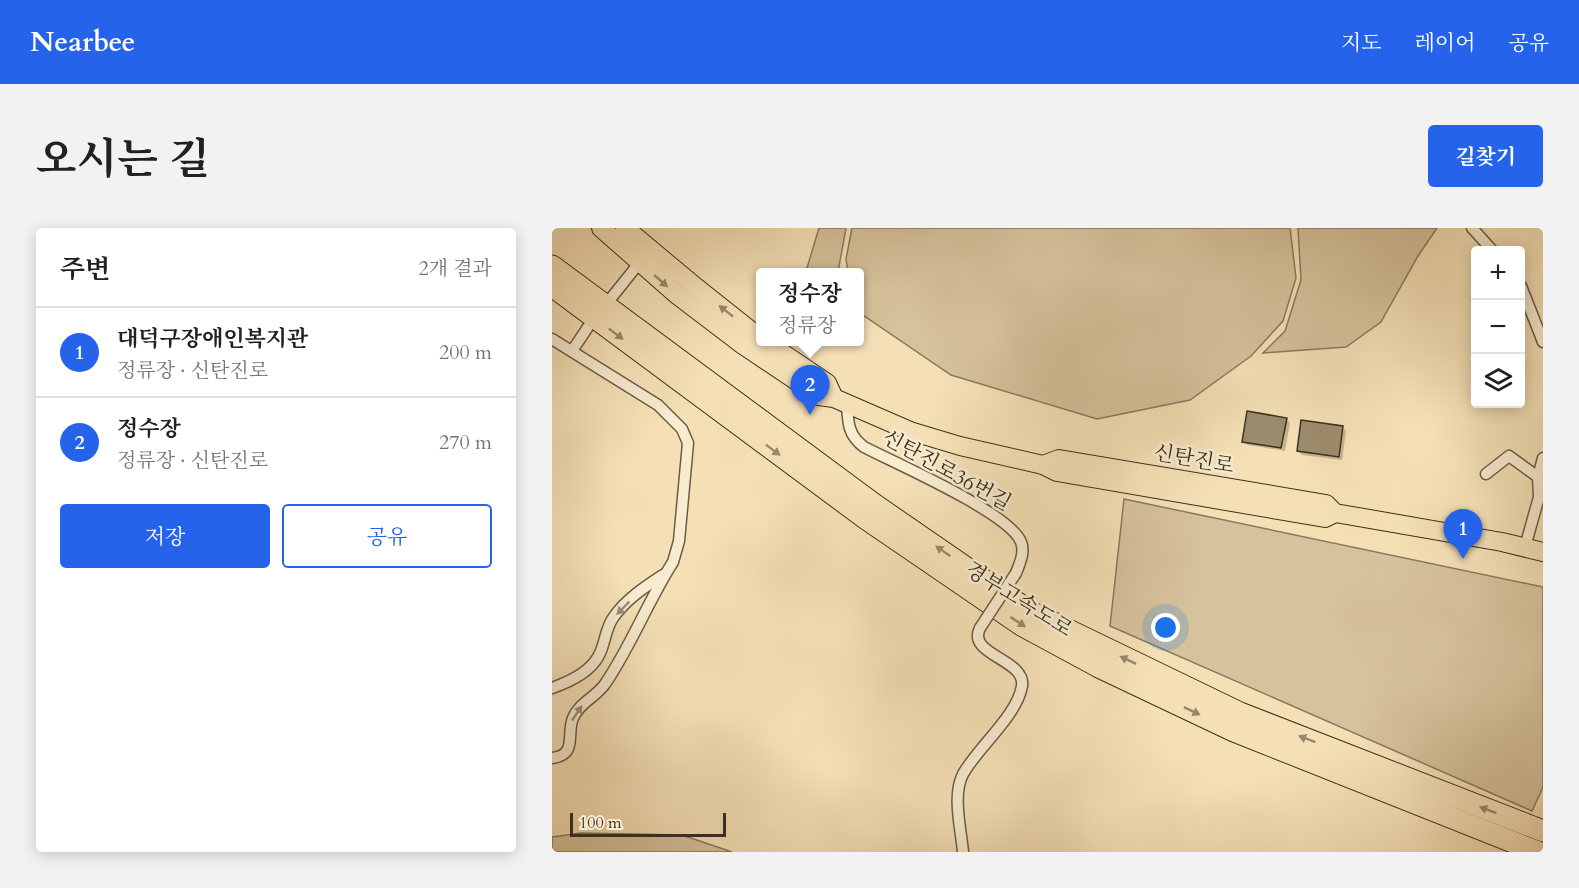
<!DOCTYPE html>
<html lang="ko">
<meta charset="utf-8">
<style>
body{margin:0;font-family:Cardo,"Noto Serif KR",serif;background:#f2f2f2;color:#202124}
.controls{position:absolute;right:18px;top:18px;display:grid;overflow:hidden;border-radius:6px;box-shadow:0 3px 15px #0003}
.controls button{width:54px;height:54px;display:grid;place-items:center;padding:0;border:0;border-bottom:2px solid #e0e0e0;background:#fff;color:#202124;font:30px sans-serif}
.scale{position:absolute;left:18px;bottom:15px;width:156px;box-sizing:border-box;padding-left:6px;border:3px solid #3c301f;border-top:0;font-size:16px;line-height:21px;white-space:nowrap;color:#3c301f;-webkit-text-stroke:4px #f8ebd0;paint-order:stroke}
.you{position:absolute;left:614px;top:400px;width:21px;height:21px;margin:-15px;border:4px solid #fff;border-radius:50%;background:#1a73e8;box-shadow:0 0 0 9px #1a73e833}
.badge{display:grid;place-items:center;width:39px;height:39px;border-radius:50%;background:#2563eb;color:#fff;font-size:20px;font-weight:700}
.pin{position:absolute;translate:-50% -50px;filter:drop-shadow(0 2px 3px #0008)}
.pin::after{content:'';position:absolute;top:32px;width:21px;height:18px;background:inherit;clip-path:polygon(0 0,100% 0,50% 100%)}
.popup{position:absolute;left:204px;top:40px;width:108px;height:78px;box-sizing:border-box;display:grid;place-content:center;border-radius:6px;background:#fff;filter:drop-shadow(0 2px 4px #0005);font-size:20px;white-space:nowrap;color:#757577}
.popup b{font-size:22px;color:#202124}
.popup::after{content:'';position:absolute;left:50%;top:100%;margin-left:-12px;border:12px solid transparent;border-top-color:#fff}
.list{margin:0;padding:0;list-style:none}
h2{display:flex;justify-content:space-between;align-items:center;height:78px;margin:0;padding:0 24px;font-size:26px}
h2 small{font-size:20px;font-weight:400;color:#757577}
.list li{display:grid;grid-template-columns:39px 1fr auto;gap:18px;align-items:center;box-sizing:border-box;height:90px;padding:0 24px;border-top:2px solid #e0e0e0}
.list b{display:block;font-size:22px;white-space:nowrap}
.list p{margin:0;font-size:20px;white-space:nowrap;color:#757577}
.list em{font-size:20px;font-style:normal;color:#757577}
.actions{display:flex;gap:12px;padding:18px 24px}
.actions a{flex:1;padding:14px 0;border:2px solid #2563eb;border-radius:6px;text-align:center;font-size:21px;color:#2563eb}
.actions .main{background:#2563eb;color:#fff}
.icon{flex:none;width:33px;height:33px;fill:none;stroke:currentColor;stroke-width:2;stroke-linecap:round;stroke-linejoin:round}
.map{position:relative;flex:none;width:991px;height:624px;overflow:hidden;border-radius:6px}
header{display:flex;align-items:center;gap:36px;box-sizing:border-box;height:84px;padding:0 30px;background:#2563eb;color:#fff}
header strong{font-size:28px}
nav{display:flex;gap:33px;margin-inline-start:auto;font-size:21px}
.intro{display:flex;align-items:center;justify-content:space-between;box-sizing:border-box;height:144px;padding:0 36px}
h1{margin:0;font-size:42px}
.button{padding:15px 27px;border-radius:6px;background:#2563eb;color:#fff;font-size:21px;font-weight:700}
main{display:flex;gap:36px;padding:0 36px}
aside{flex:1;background:#fff;border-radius:6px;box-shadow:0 3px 15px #0003}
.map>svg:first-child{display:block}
</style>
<header>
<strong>Nearbee</strong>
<nav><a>지도</a><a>레이어</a><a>공유</a></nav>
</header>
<div class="intro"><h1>오시는 길</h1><a class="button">길찾기</a></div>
<main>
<aside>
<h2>주변<small>2개 결과</small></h2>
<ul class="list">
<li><span class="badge">1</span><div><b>대덕구장애인복지관</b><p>정류장 · 신탄진로</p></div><em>200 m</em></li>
<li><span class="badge">2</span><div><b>정수장</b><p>정류장 · 신탄진로</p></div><em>270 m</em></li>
</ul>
<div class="actions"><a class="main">저장</a><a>공유</a></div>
</aside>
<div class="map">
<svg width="991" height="624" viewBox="0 0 991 624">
<rect width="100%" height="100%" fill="#f5e0b6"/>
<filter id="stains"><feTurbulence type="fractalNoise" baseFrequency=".00333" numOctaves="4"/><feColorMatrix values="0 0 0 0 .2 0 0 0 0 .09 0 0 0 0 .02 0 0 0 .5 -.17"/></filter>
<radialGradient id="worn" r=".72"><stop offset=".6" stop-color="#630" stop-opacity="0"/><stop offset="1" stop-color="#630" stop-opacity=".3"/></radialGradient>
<g fill="#d6c29c" stroke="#89795e" stroke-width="1.5">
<polygon points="267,0 294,0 286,44 263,44 255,40"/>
<polygon points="300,0 738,0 744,50 731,93 699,128 638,172 545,191 399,147 308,85 308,45 296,44 294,31"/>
<polygon points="746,0 885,0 866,28 829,94 794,119 711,125 733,103 749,52"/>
<polygon points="572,271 991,359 991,559 980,583 558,398"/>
<polygon points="29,605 130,607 180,624 0,624 0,609"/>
</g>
<g fill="#0003">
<polygon points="734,191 738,195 733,223 696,217 692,214"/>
<polygon points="790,199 794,203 790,232 750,227 746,223"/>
</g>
<g fill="#9c8c6e" stroke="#3c301f" stroke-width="1.5">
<polygon points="695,183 735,190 729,220 690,214"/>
<polygon points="749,192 791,198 787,229 745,223"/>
</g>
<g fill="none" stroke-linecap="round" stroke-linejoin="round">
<g stroke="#6a5c45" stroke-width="13">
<g id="street">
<polyline points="920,0 940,22"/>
<polyline points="969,58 991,114"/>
<polyline points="60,69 88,34"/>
<path d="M0,111L106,177L130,201L136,215L127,313L121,334C96,373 79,418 53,456C44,469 27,475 21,490C14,506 26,527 0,530"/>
<polyline points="20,123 36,99"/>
<path d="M295,176C296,195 296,207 312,219C343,235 458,285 469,314C473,324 468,335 464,345"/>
<polyline points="934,246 957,228 986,249"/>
<polyline points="973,319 987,269 986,249 991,230"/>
<path d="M0,460C17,454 37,445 46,429C53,418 53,401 61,390C73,372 94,358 111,347"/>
<path d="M411,624C409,601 400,567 411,546C426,519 465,488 470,458C474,431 414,427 428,400"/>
</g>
</g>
<g stroke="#3c301f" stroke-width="20">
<g id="primary">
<polyline points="49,0 124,66 191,117 267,168 282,170 358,203 408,218 491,237 505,244 773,290 783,285"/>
<polyline points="73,0 140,56 208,110"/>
<polyline points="214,114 275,155 282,170"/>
<polyline points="491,237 507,231 774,276 783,285 950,314 991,324"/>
</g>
</g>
<g stroke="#3c301f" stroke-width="23">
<g id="highway">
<polyline points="0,38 323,277 477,383 688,485 991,603"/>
<polyline points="0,58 313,290 471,398 547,439 682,503 986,624"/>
</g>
</g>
<use href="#street" stroke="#f8ebd0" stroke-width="10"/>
<use href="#primary" stroke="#f5e0b6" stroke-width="18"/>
<use href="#highway" stroke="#f5e0b6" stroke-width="21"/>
<g stroke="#6a5c45" stroke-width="13" stroke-linecap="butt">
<polyline id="street-bridge" points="428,400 464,345"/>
</g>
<use href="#street-bridge" stroke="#f8ebd0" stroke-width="10"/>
</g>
<defs><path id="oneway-solid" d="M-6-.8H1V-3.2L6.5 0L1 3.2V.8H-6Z" transform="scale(1.5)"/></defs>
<g fill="#98886a">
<use href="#oneway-solid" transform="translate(109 53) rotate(41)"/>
<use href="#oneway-solid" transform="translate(174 83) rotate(-142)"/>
<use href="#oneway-solid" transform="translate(64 106) rotate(37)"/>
<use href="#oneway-solid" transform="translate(221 222) rotate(37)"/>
<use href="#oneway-solid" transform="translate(391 323) rotate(-145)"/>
<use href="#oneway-solid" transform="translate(466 394) rotate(33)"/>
<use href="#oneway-solid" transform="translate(576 432) rotate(-155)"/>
<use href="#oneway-solid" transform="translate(640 483) rotate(26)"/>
<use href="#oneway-solid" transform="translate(755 511) rotate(-159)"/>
<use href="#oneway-solid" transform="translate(936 582) rotate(-159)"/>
</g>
<g fill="#9a8e78">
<use href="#oneway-solid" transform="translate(71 380) rotate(135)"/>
<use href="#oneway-solid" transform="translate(25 485) rotate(-56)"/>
</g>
<g text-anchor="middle" stroke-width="5" stroke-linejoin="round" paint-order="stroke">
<g font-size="21" fill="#3c301f" stroke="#f8ebd0">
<text transform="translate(642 231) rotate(10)" y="7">신탄진로</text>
<text transform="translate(395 242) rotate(29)" y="7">신탄진로36번길</text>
<text transform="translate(467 371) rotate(32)" y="7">경부고속도로</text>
</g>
</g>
<rect width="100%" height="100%" filter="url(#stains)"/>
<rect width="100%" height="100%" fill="url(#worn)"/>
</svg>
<div class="controls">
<button>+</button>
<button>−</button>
<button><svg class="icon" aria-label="layers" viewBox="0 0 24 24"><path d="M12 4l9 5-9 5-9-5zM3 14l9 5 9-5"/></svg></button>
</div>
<div class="scale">100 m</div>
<div class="you"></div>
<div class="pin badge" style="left:911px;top:331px">1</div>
<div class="pin badge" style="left:258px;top:187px">2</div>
<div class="popup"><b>정수장</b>정류장</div>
</div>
</main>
